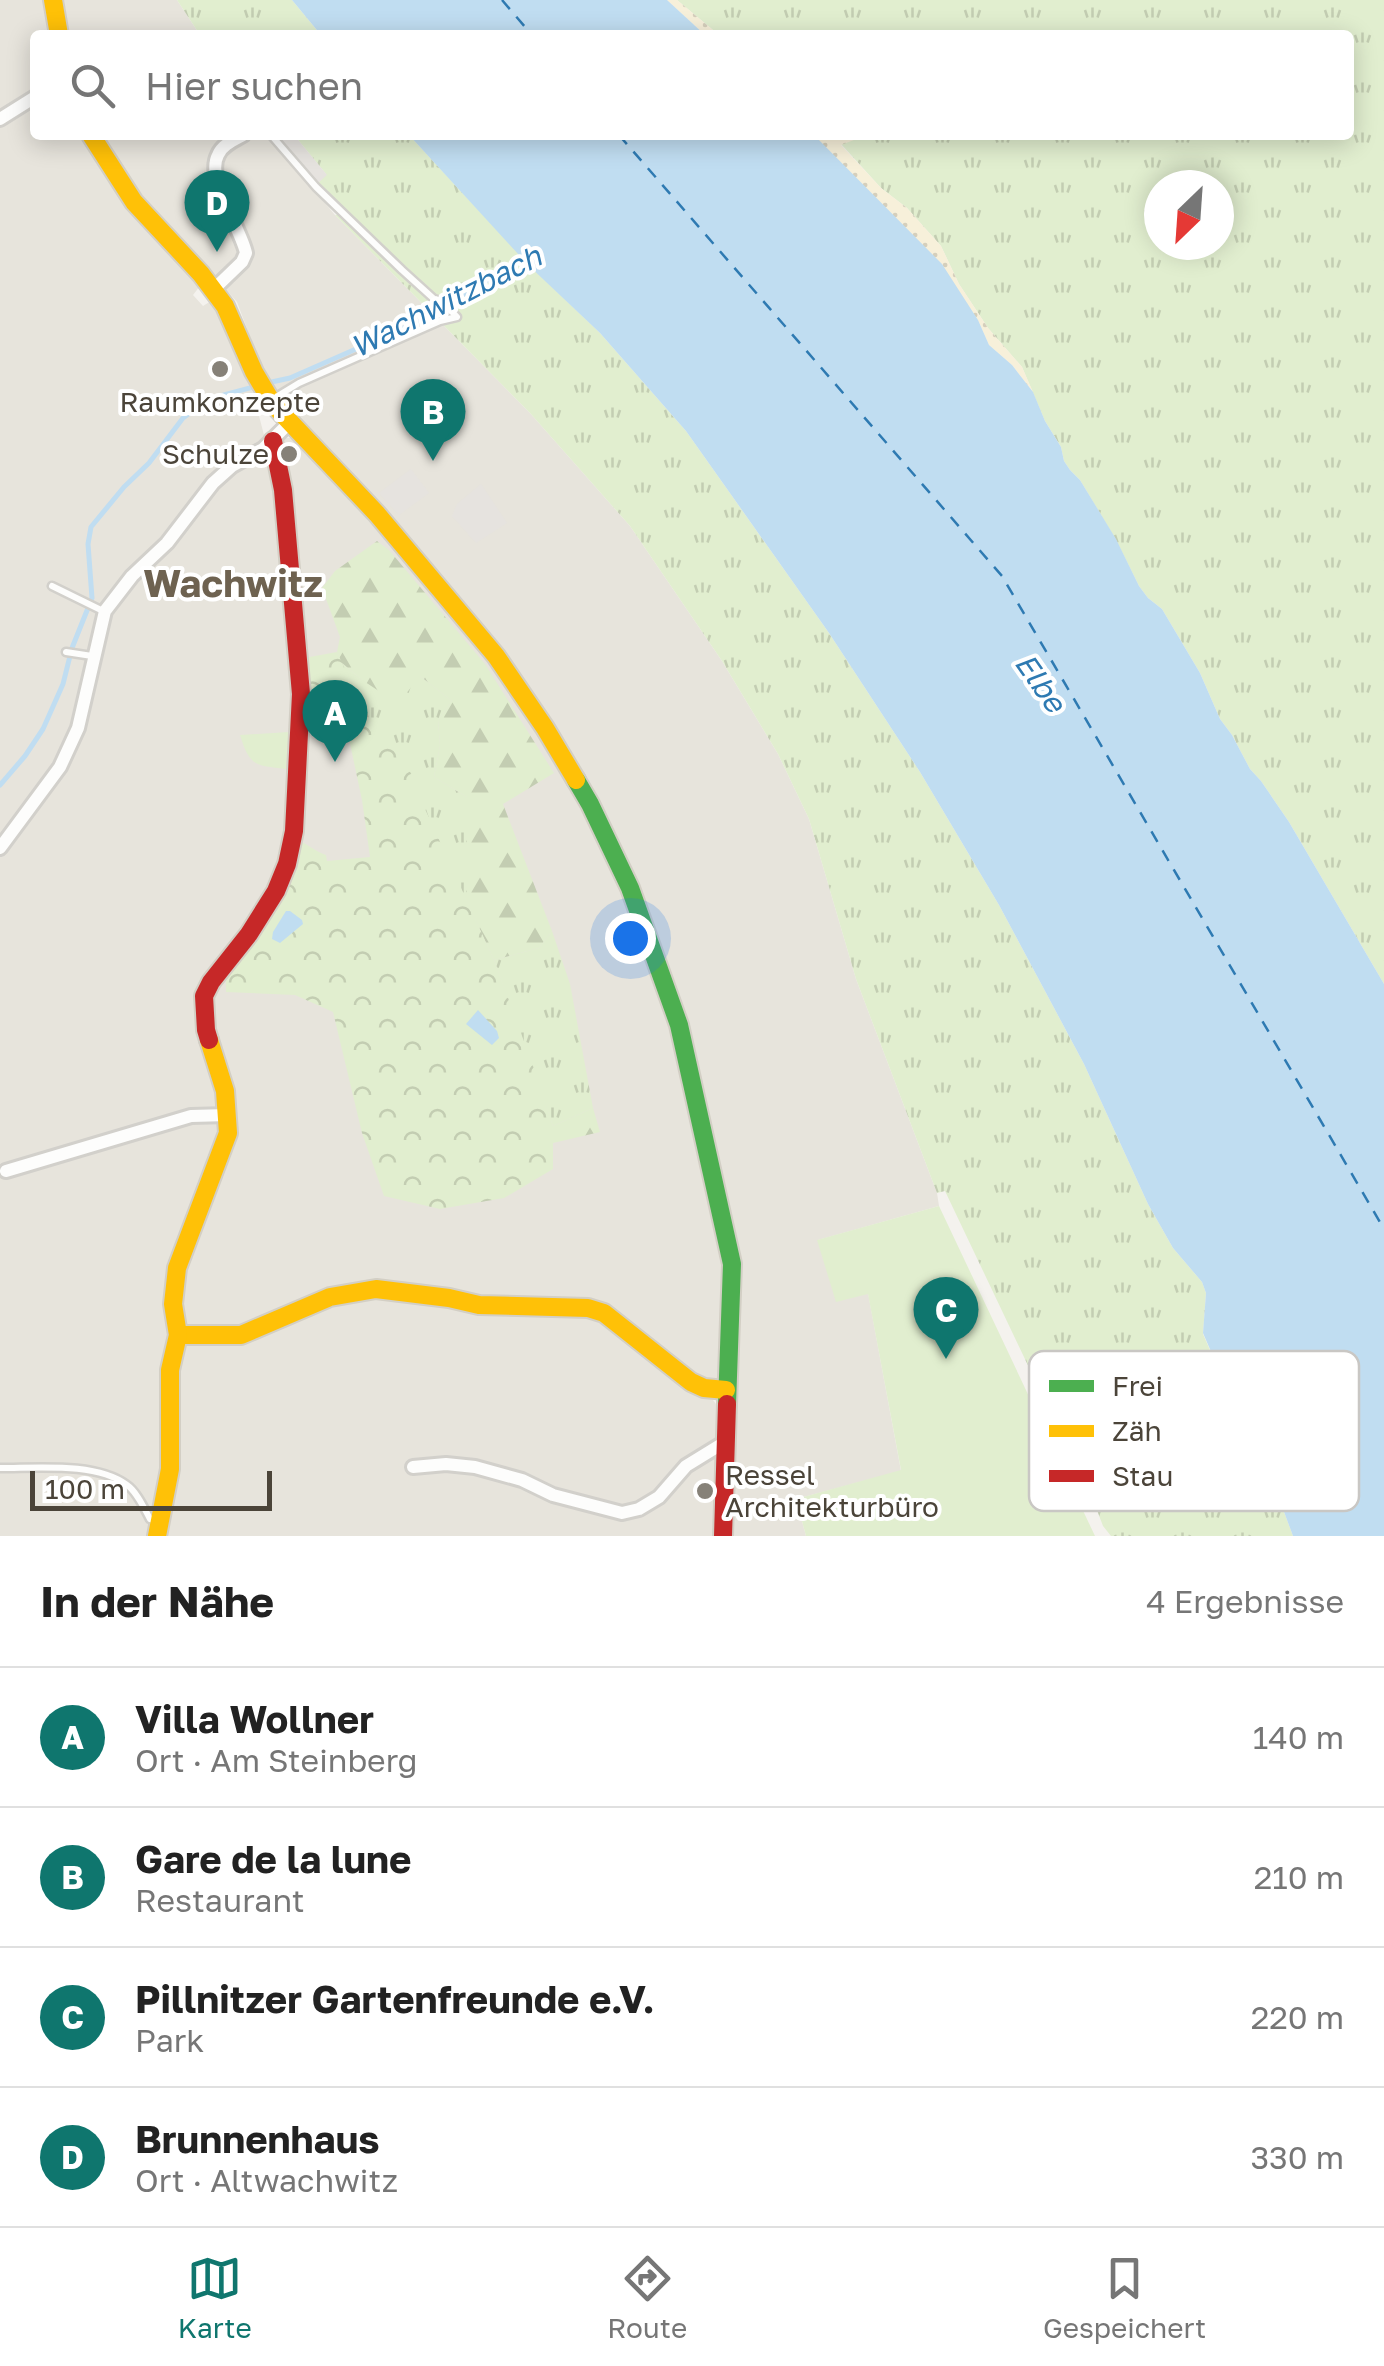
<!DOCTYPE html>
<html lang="de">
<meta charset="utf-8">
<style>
body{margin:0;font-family:"Golos Text",sans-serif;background:#f6f6f6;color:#222}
.compass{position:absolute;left:1144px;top:170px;width:90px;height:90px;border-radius:50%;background:#fff;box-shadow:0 5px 25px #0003;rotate:205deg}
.scale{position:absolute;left:30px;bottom:25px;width:242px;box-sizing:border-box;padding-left:10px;border:5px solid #4b4439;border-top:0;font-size:28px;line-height:35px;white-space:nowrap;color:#4b4439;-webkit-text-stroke:8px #fff;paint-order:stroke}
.you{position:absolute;left:630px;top:938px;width:35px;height:35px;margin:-25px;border:8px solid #fff;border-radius:50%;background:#1a73e8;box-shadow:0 0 0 15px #1a73e833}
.badge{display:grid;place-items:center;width:65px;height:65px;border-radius:50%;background:#0f766e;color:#fff;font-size:32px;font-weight:700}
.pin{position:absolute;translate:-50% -82px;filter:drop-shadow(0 2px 5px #0008)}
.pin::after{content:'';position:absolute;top:52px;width:35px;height:30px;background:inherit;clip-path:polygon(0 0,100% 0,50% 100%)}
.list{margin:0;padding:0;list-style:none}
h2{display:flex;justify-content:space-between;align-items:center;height:130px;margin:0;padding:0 40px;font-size:42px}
h2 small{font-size:32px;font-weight:400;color:#767676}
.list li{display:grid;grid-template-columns:65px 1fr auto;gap:30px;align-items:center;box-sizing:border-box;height:140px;padding:0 40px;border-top:2px solid #e0e0e0}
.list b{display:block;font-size:38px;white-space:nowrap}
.list p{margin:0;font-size:32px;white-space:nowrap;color:#767676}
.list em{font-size:32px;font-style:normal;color:#767676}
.icon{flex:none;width:55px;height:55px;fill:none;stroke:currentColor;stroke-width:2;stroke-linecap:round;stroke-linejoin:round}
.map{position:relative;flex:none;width:1384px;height:1536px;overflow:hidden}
.search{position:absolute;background:#fff;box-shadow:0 5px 25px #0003;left:30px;right:30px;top:30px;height:110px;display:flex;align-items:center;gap:25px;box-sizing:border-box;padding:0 35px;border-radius:10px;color:#767676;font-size:38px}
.sheet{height:690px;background:#fff}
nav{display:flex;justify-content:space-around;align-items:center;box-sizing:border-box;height:140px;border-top:2px solid #e0e0e0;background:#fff;font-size:28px;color:#767676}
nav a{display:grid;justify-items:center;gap:5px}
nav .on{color:#0f766e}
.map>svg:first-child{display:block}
</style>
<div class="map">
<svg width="1384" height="1536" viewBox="0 0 1384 1536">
<defs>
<pattern id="grass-tufts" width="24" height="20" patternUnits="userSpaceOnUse" patternTransform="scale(2.5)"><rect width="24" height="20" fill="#e1eecf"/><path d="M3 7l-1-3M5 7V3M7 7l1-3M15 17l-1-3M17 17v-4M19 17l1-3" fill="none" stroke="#c3cdb2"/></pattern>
<pattern id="forest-firs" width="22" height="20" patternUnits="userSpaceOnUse" patternTransform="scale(2.5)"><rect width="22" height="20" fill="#e1eecf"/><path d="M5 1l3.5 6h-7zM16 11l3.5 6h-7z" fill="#c3cdb2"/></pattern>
<pattern id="sand-dots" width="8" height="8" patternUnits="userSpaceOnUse" patternTransform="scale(2.5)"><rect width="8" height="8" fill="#f7f0da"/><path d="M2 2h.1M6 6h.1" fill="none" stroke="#d5cfbc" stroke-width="1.8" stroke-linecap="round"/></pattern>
<pattern id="park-crowns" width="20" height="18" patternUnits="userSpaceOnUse" patternTransform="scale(2.5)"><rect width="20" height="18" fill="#e1eecf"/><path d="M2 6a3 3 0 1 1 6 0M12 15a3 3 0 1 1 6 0" fill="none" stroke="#c3cdb2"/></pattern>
</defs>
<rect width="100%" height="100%" fill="#f4f2ee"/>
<g fill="#e7e4dc">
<polygon points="0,0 46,0 51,35 35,35 35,90 32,92 35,97 35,135 83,135 200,286 193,295 203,306 211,301 252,389 264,435 275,444 284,437 295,439 366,513 484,653 538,730 582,805 623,888 672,1027 723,1262 721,1376 712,1383 710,1396 719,1408 717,1536 0,1536"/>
<polygon points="64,0 177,0 200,35 69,35"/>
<polygon points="103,135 268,135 335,215 530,413 630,526 722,661 778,754 809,819 856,979 937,1193 939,1206 818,1240 868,1293 901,1471 796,1499 806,1536 732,1536 735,1389 741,1286 739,1265 700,1077 671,972 637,886 551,721 520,674 381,507 286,406 261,366 237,302 143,196 124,171"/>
</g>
<g fill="url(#grass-tufts)" fill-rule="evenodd">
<polygon points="177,0 292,0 321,35 200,35"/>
<path d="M677,0H1384V984L1289,822L1261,781L1250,769L1232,735L1220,719L1200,673L1162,609L1148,598L1139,586L1116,540L1080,480L1070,470L1064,461L1061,447L1045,421L1022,367L988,328L959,284L941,246L907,208L881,188L841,144L858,137L855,135H1349V35H719ZM1159,185H1219V245H1159Z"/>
<polygon points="294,135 409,135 520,255 505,267 506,269 526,262 600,333 686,431 829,633 920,772 999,905 1084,1064 1148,1204 1173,1248 1202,1282 1206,1293 1203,1334 1253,1449 1277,1493 1293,1536 1111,1536 1103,1526 1084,1476 1057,1427 1050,1395 1033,1376 945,1191 937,1193 856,979 809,819 778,754 722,661 630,526 530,413 335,215 342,214 318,183 326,174"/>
<polygon points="341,662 362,680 420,676 452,701 438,720 440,746 434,777 467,797 467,902 398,753 369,721"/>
<polygon points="552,931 570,984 593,1108 553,1126 494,960 539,948"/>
</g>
<g fill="url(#forest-firs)">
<polygon points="377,541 389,550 485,664 554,773 503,804 552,931 539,948 494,960 467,902 467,797 434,777 440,746 438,720 452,701 420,676 405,695 385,695 362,680 341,662 337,652 340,637 322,588 335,571"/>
<polygon points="593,1108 600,1132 553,1143 553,1126"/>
</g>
<g fill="url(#sand-dots)">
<polygon points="667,0 677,0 719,35 705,35"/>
<polygon points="814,135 855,135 859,138 841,145 881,188 907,208 941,246 959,284 988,328 1022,367 1033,392 1012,365 989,345 978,320 965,303"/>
</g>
<path fill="url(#park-crowns)" d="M337,652L369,721L393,745L417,783L415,787L494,960L532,1063L553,1126V1169L504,1198L440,1209L384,1196L362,1133L333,1012L295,995L226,992V973L297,841C308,843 315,852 326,855L327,861L370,857L362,800L343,711L315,715L314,708L307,709L304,658Z"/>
<g fill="#e1eecf">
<path d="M289,732L286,769C255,765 250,767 240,735Z"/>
<polygon points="939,1206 1095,1536 806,1536 796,1499 901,1470 868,1294 836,1302 817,1240"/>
</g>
<g fill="#e6e3df">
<polygon points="276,135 294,135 327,175 318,183"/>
<polygon points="411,469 429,493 399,515 379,493"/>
<polygon points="481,484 507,523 476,543 452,516 457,504"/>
</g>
<g fill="#c0ddf1">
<polygon points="292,0 667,0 705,35 321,35"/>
<polygon points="409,135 814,135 942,264 978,320 989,345 1012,365 1033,392 1045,421 1061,447 1064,461 1070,470 1080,480 1116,539 1139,586 1148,598 1162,609 1200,673 1220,719 1232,735 1250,769 1261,781 1289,822 1384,984 1384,1536 1293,1536 1277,1493 1253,1449 1203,1333 1206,1293 1202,1282 1173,1248 1148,1204 1084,1064 999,905 920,772 829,633 686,431 600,333 526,263 506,270 505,268 519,255"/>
<polygon points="286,911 290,911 302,920 303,924 280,943 272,939 273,932"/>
<polygon points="478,1010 497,1031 499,1038 492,1045 466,1024"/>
</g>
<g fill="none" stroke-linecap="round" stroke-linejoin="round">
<g stroke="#c0ddf1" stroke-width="5">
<polyline points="267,383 290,378 422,320 509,267"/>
<polyline points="0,785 25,756 43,729 63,684 72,648 92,598 88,544 91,527 124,487 149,463 183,418 209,399 257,386"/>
</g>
<g stroke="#2e7ab2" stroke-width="2.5" stroke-dasharray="12 10" stroke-linecap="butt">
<polyline points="502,0 532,35"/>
<polyline points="619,135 1002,576 1384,1229"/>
</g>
<g stroke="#d2d0cb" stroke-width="11">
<g id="lane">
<polyline points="271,135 316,187 402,270 434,299 443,302 457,317 440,321 299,383 271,400"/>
<polyline points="52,586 103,611"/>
<polyline points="66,652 92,656"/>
<path d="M0,1468C38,1468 96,1462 127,1485C137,1492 144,1508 150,1519L158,1521"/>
</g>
</g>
<g stroke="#d2d0cb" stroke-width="18">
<g id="street">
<polyline points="0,119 35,97"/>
<path d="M214,289L242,262L246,253C241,228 205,179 218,155C222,145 234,140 243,135"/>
<polyline points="0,848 60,767 78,728 105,611 132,576 167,543 213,483 232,466 263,449 290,422"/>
<polyline points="6,1171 191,1116 228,1115"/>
<polyline points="413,1467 446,1464 475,1467 522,1480 553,1495 622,1513 639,1509 659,1497 686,1466 725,1442"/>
</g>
</g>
<g stroke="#d3cfc5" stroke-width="22">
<polyline id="fast" points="576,780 590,804 630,888 679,1025 732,1264 727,1404"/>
</g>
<g stroke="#d3cfc5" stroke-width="22">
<g id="slow">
<polyline points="53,0 59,35"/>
<polyline points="91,135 134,202 201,274 225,306 254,372 273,404 377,514 496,656 545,728 576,780"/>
<polyline points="178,1335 241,1335 330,1297 376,1289 449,1298 479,1305 588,1308 604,1313 691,1382 704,1388 726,1390"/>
<polyline points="157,1536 170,1469 170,1370 178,1335 173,1304 177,1268 228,1133 225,1091 209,1040"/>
</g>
</g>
<g stroke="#d3cfc5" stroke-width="22">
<g id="jam">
<polyline points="209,1040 206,1030 204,996 211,982 249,934 276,891 287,864 294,831 301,694 283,490 273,441"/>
<polyline points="723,1536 727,1404"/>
</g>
</g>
<use href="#lane" stroke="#fdfdfc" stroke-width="6"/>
<use href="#street" stroke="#fdfdfc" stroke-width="12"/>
<use href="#fast" stroke="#4caf50" stroke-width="18"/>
<use href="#slow" stroke="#ffc107" stroke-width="18"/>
<use href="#jam" stroke="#c62828" stroke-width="18"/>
</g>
<g fill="#868178" stroke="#fff" stroke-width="4">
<circle cx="220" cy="369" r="10"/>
<circle cx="289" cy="454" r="10"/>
<circle cx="705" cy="1491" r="10"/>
</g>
<g text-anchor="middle" stroke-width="8" stroke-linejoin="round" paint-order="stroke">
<g font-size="28" fill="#4b4439" stroke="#fff">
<text x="220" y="412">Raumkonzepte</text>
<text x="269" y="464" text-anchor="end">Schulze</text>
<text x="725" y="1485" text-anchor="start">Ressel<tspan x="725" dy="32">Architekturbüro</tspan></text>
</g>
<g font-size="30" font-style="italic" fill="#2e7ab2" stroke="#fff">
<text transform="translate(446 302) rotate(-27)" y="10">Wachwitzbach</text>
<text transform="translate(1040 683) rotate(55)" y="10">Elbe</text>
</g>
<g font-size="38" font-weight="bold" fill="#6e6250" stroke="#fff">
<text x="233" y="597">Wachwitz</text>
</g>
</g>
<rect x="1029" y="1351" width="330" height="160" rx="15" fill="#fff" stroke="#c9c7c4" stroke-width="2.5"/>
<rect x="1049" y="1380" width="45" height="12" fill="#4caf50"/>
<rect x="1049" y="1425" width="45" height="12" fill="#ffc107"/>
<rect x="1049" y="1470" width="45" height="12" fill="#c62828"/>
<g font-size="28" fill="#4b4439">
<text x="1112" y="1396">Frei</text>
<text x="1112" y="1441">Zäh</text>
<text x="1112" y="1486">Stau</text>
</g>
</svg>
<svg class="compass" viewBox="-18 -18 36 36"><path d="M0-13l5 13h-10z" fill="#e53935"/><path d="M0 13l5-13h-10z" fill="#767676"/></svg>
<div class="scale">100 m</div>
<div class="you"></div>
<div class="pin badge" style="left:335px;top:762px">A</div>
<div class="pin badge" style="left:433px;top:461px">B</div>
<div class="pin badge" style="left:946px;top:1359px">C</div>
<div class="pin badge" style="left:217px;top:252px">D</div>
<div class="search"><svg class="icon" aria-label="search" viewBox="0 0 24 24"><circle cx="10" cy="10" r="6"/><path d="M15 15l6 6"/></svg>Hier suchen</div>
</div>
<section class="sheet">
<h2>In der Nähe<small>4 Ergebnisse</small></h2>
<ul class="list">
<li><span class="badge">A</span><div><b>Villa Wollner</b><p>Ort · Am Steinberg</p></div><em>140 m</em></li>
<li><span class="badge">B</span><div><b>Gare de la lune</b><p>Restaurant</p></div><em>210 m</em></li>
<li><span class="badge">C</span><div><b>Pillnitzer Gartenfreunde e.V.</b><p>Park</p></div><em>220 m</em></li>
<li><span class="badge">D</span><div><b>Brunnenhaus</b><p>Ort · Altwachwitz</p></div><em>330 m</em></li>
</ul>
</section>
<nav>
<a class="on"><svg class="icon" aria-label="map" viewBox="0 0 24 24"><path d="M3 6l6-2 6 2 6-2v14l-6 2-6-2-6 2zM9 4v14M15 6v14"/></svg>Karte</a>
<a><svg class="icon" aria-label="directions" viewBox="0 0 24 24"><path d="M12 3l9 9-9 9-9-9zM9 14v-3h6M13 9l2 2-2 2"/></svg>Route</a>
<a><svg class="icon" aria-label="saved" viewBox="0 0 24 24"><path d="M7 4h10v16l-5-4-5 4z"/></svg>Gespeichert</a>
</nav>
